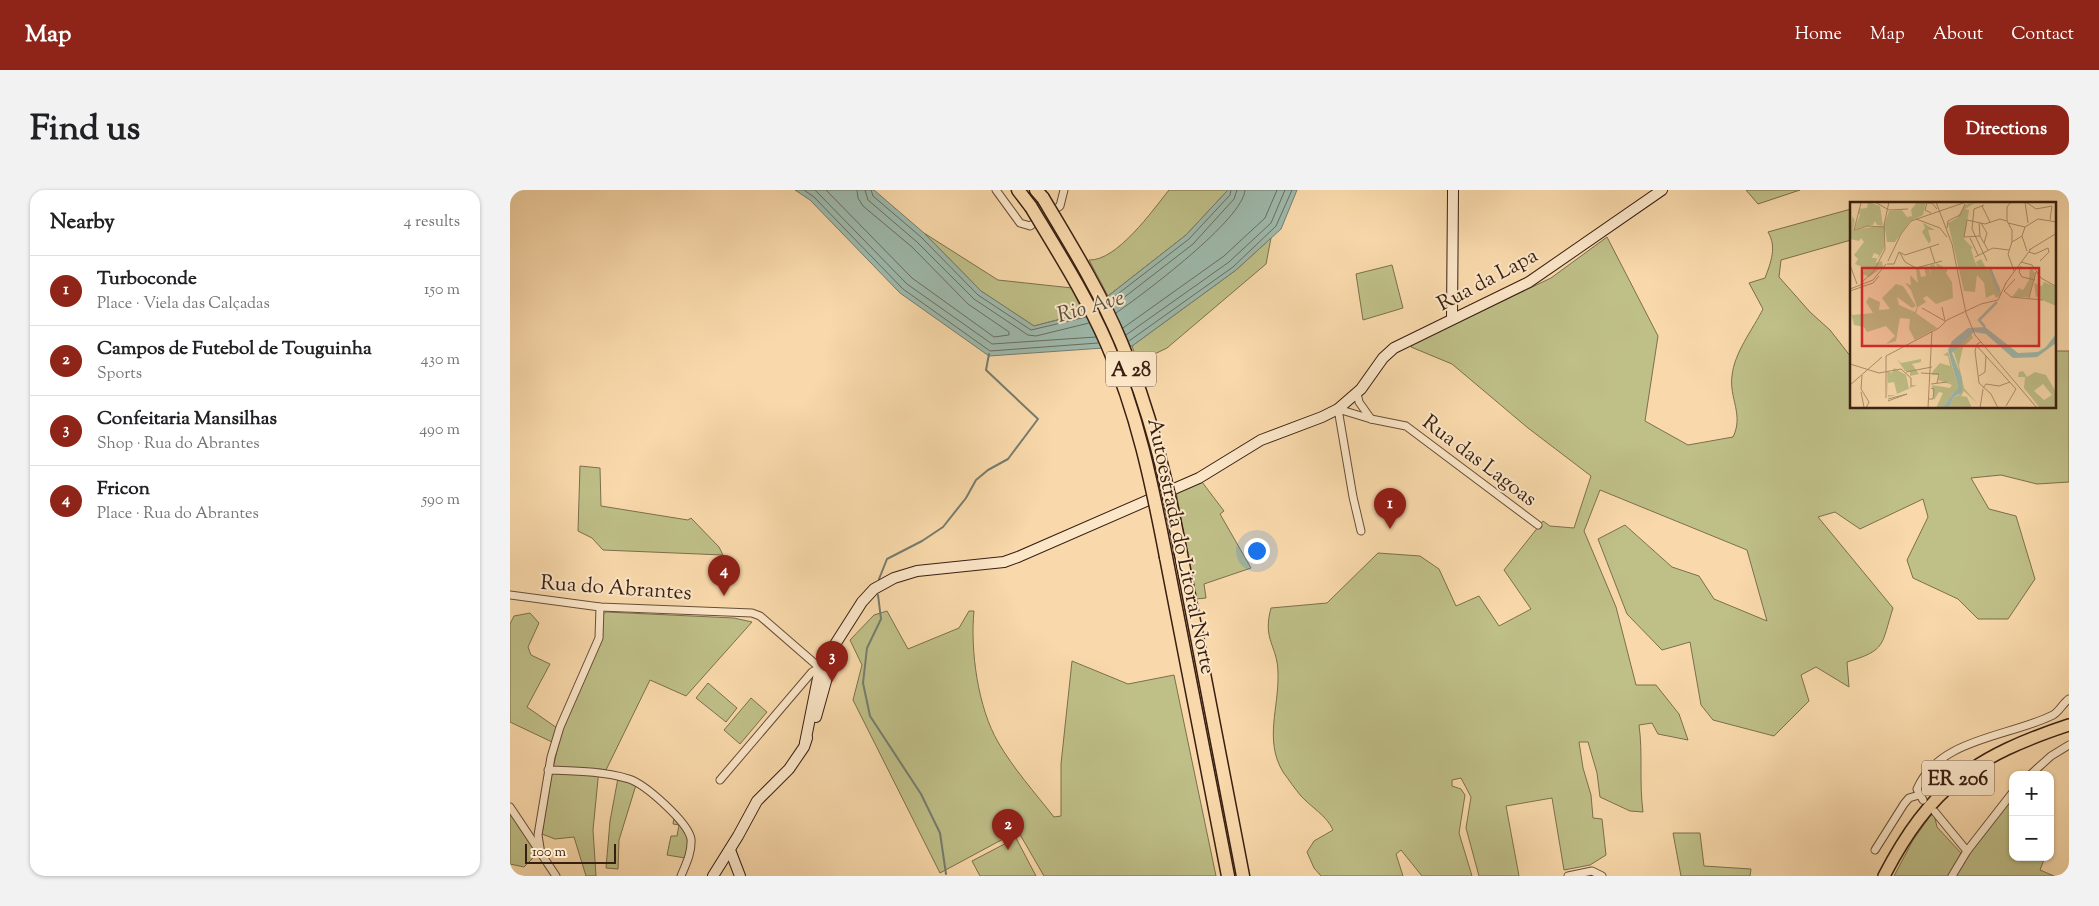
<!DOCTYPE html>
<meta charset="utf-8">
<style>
body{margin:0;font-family:"Sorts Mill Goudy",serif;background:#f2f2f2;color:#202124}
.controls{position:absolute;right:15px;bottom:15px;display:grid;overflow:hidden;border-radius:10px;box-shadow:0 1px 4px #0004}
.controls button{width:45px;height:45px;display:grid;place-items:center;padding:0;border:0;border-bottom:1px solid #e0e0e0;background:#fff;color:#202124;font:25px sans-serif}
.scale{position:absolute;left:15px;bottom:12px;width:91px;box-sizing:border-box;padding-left:5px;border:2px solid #381f12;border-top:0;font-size:14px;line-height:18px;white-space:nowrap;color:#381f12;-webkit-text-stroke:4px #fbe6c8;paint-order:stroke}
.you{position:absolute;left:746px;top:360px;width:18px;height:18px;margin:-12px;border:4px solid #fff;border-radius:50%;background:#1a73e8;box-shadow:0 0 0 8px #1a73e833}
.badge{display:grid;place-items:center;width:32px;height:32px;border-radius:50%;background:#8f2418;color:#fff;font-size:16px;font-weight:700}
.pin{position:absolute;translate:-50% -41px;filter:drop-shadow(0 1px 2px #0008)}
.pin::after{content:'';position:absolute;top:26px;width:18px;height:15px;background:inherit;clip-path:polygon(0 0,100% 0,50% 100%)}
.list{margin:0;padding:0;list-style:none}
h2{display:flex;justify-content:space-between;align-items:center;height:65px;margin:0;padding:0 20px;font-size:21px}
h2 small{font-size:16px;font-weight:400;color:#757577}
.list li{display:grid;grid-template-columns:32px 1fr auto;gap:15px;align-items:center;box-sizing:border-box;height:70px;padding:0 20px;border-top:1px solid #e0e0e0}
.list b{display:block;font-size:19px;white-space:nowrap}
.list p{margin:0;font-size:16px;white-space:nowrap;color:#757577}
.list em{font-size:16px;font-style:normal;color:#757577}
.map{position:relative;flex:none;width:1559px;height:686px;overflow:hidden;border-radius:15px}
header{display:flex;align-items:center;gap:30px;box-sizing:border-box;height:70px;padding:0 25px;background:#8f2418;color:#fff}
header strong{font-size:24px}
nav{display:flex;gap:28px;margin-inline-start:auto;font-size:18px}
.intro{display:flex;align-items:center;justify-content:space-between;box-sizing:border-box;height:120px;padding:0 30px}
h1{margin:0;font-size:35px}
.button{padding:12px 22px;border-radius:15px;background:#8f2418;color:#fff;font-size:18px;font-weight:700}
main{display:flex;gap:30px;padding:0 30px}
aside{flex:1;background:#fff;border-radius:15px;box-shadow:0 1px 4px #0004}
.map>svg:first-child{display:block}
</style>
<header>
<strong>Map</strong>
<nav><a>Home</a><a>Map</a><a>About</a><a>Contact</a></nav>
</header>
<div class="intro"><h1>Find us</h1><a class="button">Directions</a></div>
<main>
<aside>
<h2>Nearby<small>4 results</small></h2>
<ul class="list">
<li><span class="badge">1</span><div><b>Turboconde</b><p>Place · Viela das Calçadas</p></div><em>150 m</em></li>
<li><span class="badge">2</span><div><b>Campos de Futebol de Touguinha</b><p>Sports</p></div><em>430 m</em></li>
<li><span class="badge">3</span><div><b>Confeitaria Mansilhas</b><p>Shop · Rua do Abrantes</p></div><em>490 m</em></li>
<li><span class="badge">4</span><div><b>Fricon</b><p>Place · Rua do Abrantes</p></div><em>590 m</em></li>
</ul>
</aside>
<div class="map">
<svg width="1559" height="686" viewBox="0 0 1559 686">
<rect width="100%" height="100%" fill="#f9d9ab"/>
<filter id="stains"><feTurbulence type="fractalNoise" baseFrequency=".004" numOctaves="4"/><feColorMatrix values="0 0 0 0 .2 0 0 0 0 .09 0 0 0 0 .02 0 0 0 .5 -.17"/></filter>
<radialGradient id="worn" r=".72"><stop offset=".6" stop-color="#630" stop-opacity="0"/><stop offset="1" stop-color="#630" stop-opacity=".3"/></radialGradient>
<g fill="#bfbf88" stroke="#7c6f4d">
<path d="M659,0H718L676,45L598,106L579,70C607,71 642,21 659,0Z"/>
<polygon points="1236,0 1290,0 1248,14"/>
<path d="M1341,19V50L1271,70L1269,87L1300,122L1320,140L1341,167L1342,218H1545V161H1559V292L1527,294L1491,285L1461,288L1479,319L1506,326L1525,389L1498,429H1468L1448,409L1403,388L1397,370L1418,327L1413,309L1350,339L1325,322L1308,327L1383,418C1371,455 1377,460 1337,472L1339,497L1306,477L1291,485L1299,511L1264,546L1203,530L1191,515L1180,452L1152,460L1117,424L1088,349L1115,335L1162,377L1189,386L1204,409L1257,431L1237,360L1090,300L1074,341L1106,417L1126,495H1146L1169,524L1178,550L1148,544L1142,533L1129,535C1133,564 1129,592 1133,622L1120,621L1090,607L1087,583L1078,552H1069L1073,578L1081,605L1083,628L1092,629L1096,665L1080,675L1054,680L1042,608L996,616L1009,686H969L956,638L961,607L951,588L942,590V596L951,599L955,605L949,643L962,686H912L891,660L886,664L893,686H811L804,678L797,662L804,651L823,640C817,626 801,617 791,606C785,599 779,590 773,582C754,550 769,518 768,484C768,455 752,451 761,418L817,413L868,363L910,366L929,379L946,416L969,406L989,436L1021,419L994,380L1033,331L1040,336L1064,338L1081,286L1018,238L942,174L901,157L903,154L1041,88L1097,47L1148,146L1135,231L1178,255L1223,247C1234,225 1219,208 1222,186C1224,163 1243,139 1253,119L1239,93L1255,88C1261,72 1267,57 1258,42Z"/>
<polygon points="414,43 488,90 562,98 573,123 524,136 471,101"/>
<polygon points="761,48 756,74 657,158 628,172 622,156 726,80"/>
<polygon points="882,75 893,118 853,130 846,84"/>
<polygon points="70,276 90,278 91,316 178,330 181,328 209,357 213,365 93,360 82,348 68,341"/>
<polygon points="692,292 714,321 710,324 741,378 694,394 696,408 686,409 666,302"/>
<path d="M377,421L398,459L449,438L459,421H464C460,460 468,518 488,552C503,578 525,603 544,627L551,626V574L562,471L618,494L664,485L706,686H534L508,641L430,683L343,510L352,475L340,450L364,425Z"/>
<path d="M96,422L224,428L242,432L176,506L140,490L96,580L89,579L83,640L86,686H76L64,647L45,649L32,644C38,609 42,574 53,539C67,497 90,472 92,425Z"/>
<polygon points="20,423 29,433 18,457 21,465 40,474 17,517 47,538 42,552 0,532 0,434 4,426"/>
<polygon points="198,493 227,518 216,532 186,508"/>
<polygon points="241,508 257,522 230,554 214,540"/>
<polygon points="108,588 126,595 109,650 108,679 96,678 100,631"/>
<polygon points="1501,609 1503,667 1535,667 1530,680 1544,686 1446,686 1459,664"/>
<polygon points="0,621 27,664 14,677 0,674"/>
<polygon points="1424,624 1427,637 1451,663 1439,686 1384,686 1403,650 1421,625"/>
<path d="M164,627C179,642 180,648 175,668L157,665L161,646H167L169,635L163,634Z"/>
<polygon points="1163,643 1190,643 1194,676 1241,679 1240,686 1171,686"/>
<polygon points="506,648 526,686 470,686 462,671"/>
</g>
<polygon fill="#9ebaad" stroke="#757c6f" points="285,0 364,0 414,43 471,101 524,136 572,124 602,103 676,45 718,0 787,0 771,39 726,80 622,156 479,166 390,103 300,10"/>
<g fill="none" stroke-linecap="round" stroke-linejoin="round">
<g stroke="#6b6c60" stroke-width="1">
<polyline points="294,0 304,7 393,99 480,161 588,153"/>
<polyline points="305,0 397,94 482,154 586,147"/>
<polyline points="316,0 402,88 484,147 499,145 499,142 458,114 402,57 353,16 348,8 347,0"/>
<polyline points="355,0 358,10 407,52 464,109 518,145 526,146 579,133"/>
<polyline points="361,0 363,6 411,47 468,105 521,140 576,127"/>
<polyline points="600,110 679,49 720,5 721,0"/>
<polyline points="603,116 683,54 724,9 727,0"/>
<path d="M606,123C632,105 734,29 735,0"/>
<polyline points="613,138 714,66 755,28 767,0"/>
<polyline points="616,145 719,72 761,33 775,0"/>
<polyline points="619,151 723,77 766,36 782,0"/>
</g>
<g stroke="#757c6f" stroke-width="2">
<polyline points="369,389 377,369 412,351 433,337 456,308 466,290 478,280 498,269 528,229 476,180 479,164"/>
<polyline points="368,405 371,429 357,458 353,493 360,526 411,604 430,643 436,684"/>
</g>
<g stroke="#684e38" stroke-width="9">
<g id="street">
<polyline points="486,0 510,33 520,36 550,16 554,0"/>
<polyline points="847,203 849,212 861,229"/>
<polyline points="851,341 843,307 828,219 861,229 896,236 1028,335"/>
<polyline points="0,405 90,417 242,423 250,426 310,478 302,482 210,590"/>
<path d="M38,580C65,581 93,581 119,589C135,594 178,632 181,649C182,662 176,674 171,686"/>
<polyline points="1520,585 1541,566 1559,555"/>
<path d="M1413,610L1407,599C1429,548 1499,547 1543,525C1549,522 1553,513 1559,509"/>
<polyline points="0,617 46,686"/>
<polyline points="1425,622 1457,661"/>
<polyline points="1365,660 1394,614 1399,608 1409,605"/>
<polyline points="31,664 28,645 41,567 50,537 89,448 90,417"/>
<polyline points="1058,686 1082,681 1092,686"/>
<polyline points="1442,686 1457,661 1503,602"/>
</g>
</g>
<g stroke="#381f12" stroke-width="12">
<g id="secondary">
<polyline points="942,129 943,0"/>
<polyline points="306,527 325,459"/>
<polyline points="295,553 310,478 352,412 364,399 384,388 407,381 494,372 508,367 689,288 751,250 812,227 828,219 851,199 873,168 884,158 1019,92 1152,0"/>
<polyline points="220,660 230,686"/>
<polyline points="203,686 228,646 247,611 279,579 294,557 297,548"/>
</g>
</g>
<g stroke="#381f12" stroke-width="14">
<path id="primary" d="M1374,686C1420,597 1465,566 1559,535"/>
</g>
<g stroke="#381f12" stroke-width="15">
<g id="highway">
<polyline points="508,0 521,17"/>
<polyline points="526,0 533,8"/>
<polyline points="671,364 733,686"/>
<polyline points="656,367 718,686"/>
</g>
</g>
<use href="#street" stroke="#fbe6c8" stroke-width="7"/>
<use href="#secondary" stroke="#fbe6c8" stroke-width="10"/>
<use href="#primary" stroke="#f9d9ab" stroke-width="11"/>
<use href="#highway" stroke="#f9d9ab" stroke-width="12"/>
<g stroke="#381f12" stroke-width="15" stroke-linecap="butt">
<g id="highway-bridge">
<path d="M533,8C561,55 590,102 611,152C640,220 657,291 671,364"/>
<path d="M521,17C548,62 576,106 597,154C627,222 642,294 656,367"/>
</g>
</g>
<use href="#highway-bridge" stroke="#f9d9ab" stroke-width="12"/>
</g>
<g text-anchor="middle" stroke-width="4" stroke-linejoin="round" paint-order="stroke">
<g fill="#fbe6c8" stroke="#725b49" stroke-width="1">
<rect x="596" y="161.5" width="50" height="35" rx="4"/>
<rect x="1412" y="570.5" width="72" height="35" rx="4"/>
</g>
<g font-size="20" font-weight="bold" fill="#381f12">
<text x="621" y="186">A 28</text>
<text x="1448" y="595">ER 206</text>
</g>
<g font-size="21" fill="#381f12" stroke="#fbe6c8">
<text transform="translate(977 89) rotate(-28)" y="7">Rua da Lapa</text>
<text transform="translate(970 270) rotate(37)" y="7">Rua das Lagoas</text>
<text transform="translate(672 356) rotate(78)" y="7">Autoestrada do Litoral Norte</text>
<text transform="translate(106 397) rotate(4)" y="7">Rua do Abrantes</text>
</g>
<g font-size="22" font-style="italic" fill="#574e40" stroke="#fbe6c8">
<text transform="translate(580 115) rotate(-16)" y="8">Rio Ave</text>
</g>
</g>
<g transform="translate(1340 12)">
<rect width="206" height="206" fill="#f9d9ab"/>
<path d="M18,0L30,4L33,24L27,23L25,19L23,23L4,27L10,13L8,9L11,10L8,7L17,6ZM67,0H76L73,13L60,19L45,40H37L35,27L34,46L28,57L29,53L24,51L22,56H27L26,61L32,59L33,65L19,75L13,72L15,66L5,62L8,57L4,53L14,40L11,36L9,39L0,37L2,14L5,18L3,28L34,23L39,9L52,8L57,15L62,14L61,8ZM126,0L115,7L119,8L114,37L123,46L121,47L125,60L129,67L126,60L131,57L137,68L140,66L150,86L151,93L146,96L144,92L136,96L134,81L127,73L125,90L114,89L98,21L107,16L115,3ZM73,21L85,28H78L81,38L79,42L72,30L75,26ZM86,61L98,67L96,71L102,80L103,96L86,102L77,94L73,96L76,100L68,105L66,111L87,126L65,138L59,127L60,117L50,116L46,139L36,142L45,134L36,124L17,130L14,125L4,123L0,107L2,113L23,111L16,100L19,95L30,100L29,108L40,107L32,96L46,82L53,84L66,104L62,106L47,95L49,103L65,110L67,105L61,88L55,81L61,83L60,73L68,81L66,67L69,66L71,75L76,74L74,65L79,64L81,74L80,63L84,62L88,69ZM180,64L185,71L179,95H162L169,86L173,88L179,78ZM194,80L204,84L206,82V104L190,97V94L186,95L184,81L192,84ZM121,132L123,136L113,145L109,163L114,186L127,201L114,189L111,194L117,195L122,206H99L103,196L109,193V167L103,148ZM98,150L108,185L92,206H86L93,191L89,190L84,198L82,183L100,186L102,183L88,178L90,173H82L83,169L90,161L100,164L98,154L93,153ZM47,157L51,161L71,157V160L62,162L69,172L60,174V169H55ZM44,166L56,173L59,187L61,183H67L47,192L44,180L38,181V193H46L38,195L37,169L42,171ZM173,169L177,175L185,170L196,173L206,190V206H190L174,186L175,175H168L169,170ZM193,182L202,193L194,198L184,189Z" fill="#bfbf88" fill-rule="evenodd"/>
<path d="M135,125L168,151L188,150L196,145L206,132V141L187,155L163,156L136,132L124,130L102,151L112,176V190L103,196L99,206H92L108,185L98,148L102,139L118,126Z" fill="#9ebaad"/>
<path fill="none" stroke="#9ebaad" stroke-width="2.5" d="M140,66L149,90M135,125L129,118L147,100"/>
<path fill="none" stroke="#ac8f6e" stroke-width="1" d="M25,0L39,8L58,7M86,0L102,42L116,111L125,133L187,206M161,0L157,5V19L162,28V40L158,52L164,69M175,0L178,21M176,0L186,7L202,4L200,18M11,1L4,28L18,24L34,25M134,3L124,7L122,27L137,59M132,4L140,20M81,11L75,8L77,1H82L87,7M66,17L90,26L97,35M129,21L130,34L138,48M131,21L137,31L134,41M158,21L175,25L188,17L207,20M97,26L98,19L110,13L115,2M130,34L114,35L117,18L135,22L150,17L157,19M172,34L177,49M120,36L128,53M162,40L172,34L175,25M80,45L85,61M179,48L207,31M179,50L185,52L198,46L199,50L190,59M50,51L55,60L66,66L92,59M125,55L143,46L159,48M38,59L51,32L61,19L116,0M171,60L182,63L191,76L207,85M37,62H44L49,50L55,53L89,42M0,63L7,82M171,64L169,70L172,75L185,78M165,77L154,89L161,95L193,98M11,81L24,69L35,47L34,23L39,0M155,82L181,47M0,87L23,78L36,62M0,89L23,81L29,74M179,96L186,70M72,106L95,119L92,105M131,140L127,142L125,149L129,181L141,192L148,206M126,143L166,187L156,204M0,162L29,171L51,167L61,176V184M56,170L82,165M71,171L89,172L87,181M12,173L11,187L19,200L16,206M129,174L135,170L136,154M81,182L97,180M0,183L32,155M133,186L136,182L149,184L160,180M11,190L14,205M36,196V154L89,126L97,118L131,102L148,98L156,81M38,197L57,192L38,199M79,197H83L84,187L81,186M78,206L82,129M130,206L133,187"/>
<path fill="#d62828" fill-opacity="0.15" stroke="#d62828" stroke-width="2.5" d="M12,66H189V144H12Z"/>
<rect width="206" height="206" fill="none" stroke="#381f12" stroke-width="2.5"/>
</g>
<rect width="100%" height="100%" filter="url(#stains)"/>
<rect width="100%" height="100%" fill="url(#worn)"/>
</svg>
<div class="controls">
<button>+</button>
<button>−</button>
</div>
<div class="scale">100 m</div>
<div class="you"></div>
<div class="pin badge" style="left:880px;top:339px">1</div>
<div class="pin badge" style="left:498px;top:660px">2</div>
<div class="pin badge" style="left:322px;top:492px">3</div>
<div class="pin badge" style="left:214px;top:406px">4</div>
</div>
</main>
